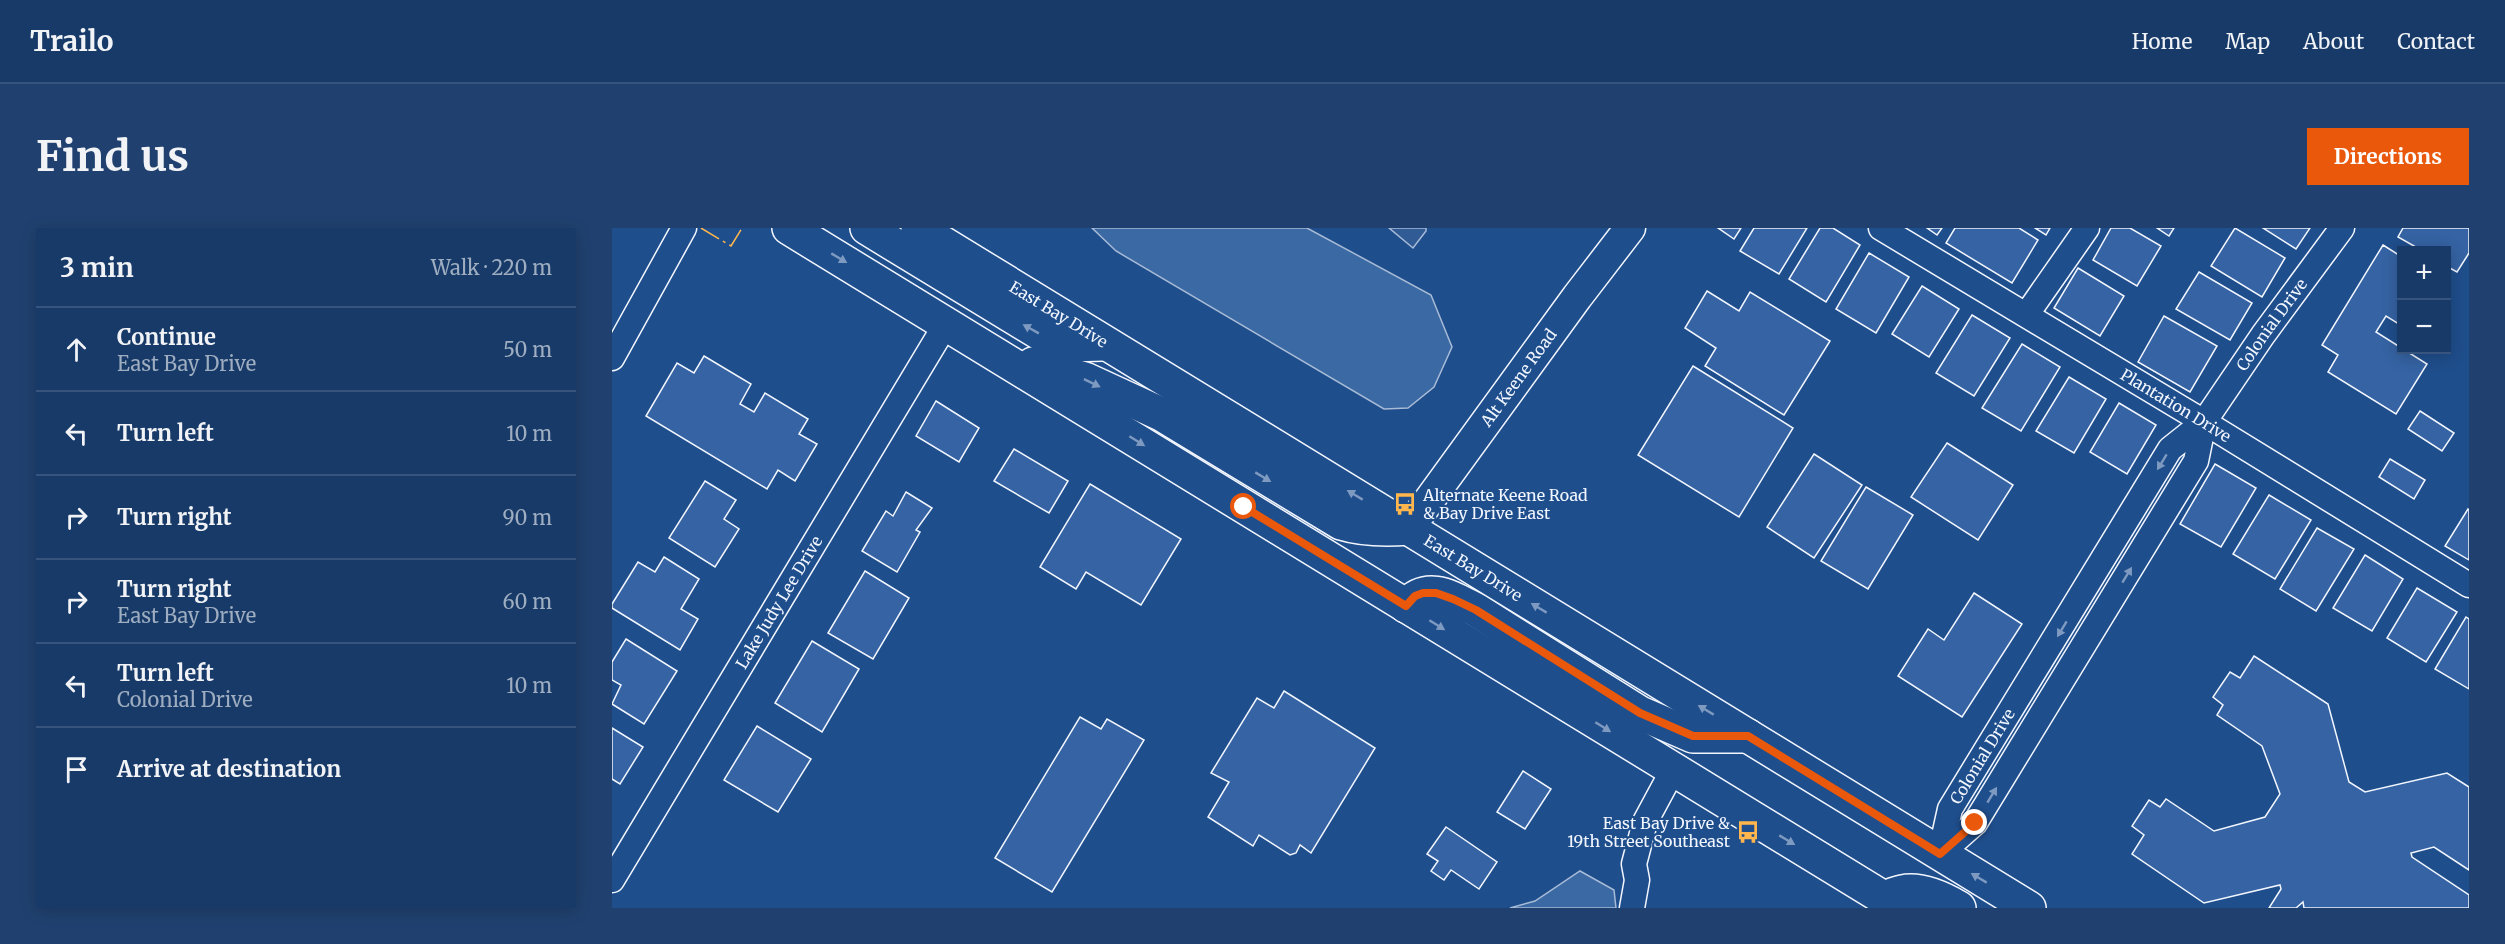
<!DOCTYPE html>
<meta charset="utf-8">
<style>
body{margin:0;font-family:Merriweather,serif;background:#20416f;color:#f1f3f6}
.controls{position:absolute;right:18px;top:18px;display:grid;overflow:hidden;border-radius:0px;box-shadow:0 3px 15px #0003}
.controls button{width:54px;height:54px;display:grid;place-items:center;padding:0;border:0;border-bottom:2px solid #36547d;background:#173a69;color:#f1f3f6;font:30px sans-serif}
.stop{position:absolute;width:18px;height:18px;margin:-14px;border:4px solid #ea580c;border-radius:50%;background:#fff}
.stop.end{background:#ea580c;border-color:#fff;box-shadow:0 2px 6px #0008}
.list{margin:0;padding:0;list-style:none}
h2{display:flex;justify-content:space-between;align-items:center;height:78px;margin:0;padding:0 24px;font-size:26px}
h2 small{font-size:20px;font-weight:400;color:#9eadc0}
.list li{display:grid;grid-template-columns:39px 1fr auto;gap:18px;align-items:center;box-sizing:border-box;height:84px;padding:0 24px;border-top:2px solid #36547d}
.list b{display:block;font-size:22px;white-space:nowrap}
.list p{margin:0;font-size:20px;white-space:nowrap;color:#9eadc0}
.list em{font-size:20px;font-style:normal;color:#9eadc0}
.icon{flex:none;width:33px;height:33px;fill:none;stroke:currentColor;stroke-width:2;stroke-linecap:round;stroke-linejoin:round}
.map{position:relative;flex:none;width:1857px;height:680px;overflow:hidden;border-radius:0px}
header{display:flex;align-items:center;gap:36px;box-sizing:border-box;height:84px;padding:0 30px;background:#173a69;border-bottom:2px solid #36547d}
header strong{font-size:28px}
nav{display:flex;gap:33px;margin-inline-start:auto;font-size:21px}
.intro{display:flex;align-items:center;justify-content:space-between;box-sizing:border-box;height:144px;padding:0 36px}
h1{margin:0;font-size:42px}
.button{padding:15px 27px;border-radius:0px;background:#ea580c;color:#fff;font-size:21px;font-weight:700}
main{display:flex;gap:36px;padding:0 36px}
aside{flex:1;background:#173a69;border-radius:0px;box-shadow:0 3px 15px #0003}
.map>svg:first-child{display:block}
</style>
<header>
<strong>Trailo</strong>
<nav><a>Home</a><a>Map</a><a>About</a><a>Contact</a></nav>
</header>
<div class="intro"><h1>Find us</h1><a class="button">Directions</a></div>
<main>
<aside>
<h2>3 min<small>Walk · 220 m</small></h2>
<ul class="list">
<li><svg class="icon" aria-label="ahead" viewBox="0 0 24 24"><path d="M12 20V5M6 11l6-6 6 6"/></svg><div><b>Continue</b><p>East Bay Drive</p></div><em>50 m</em></li>
<li><svg class="icon" aria-label="left" viewBox="0 0 24 24"><path d="M17 20v-9H6M10 6l-5 5 5 5"/></svg><div><b>Turn left</b></div><em>10 m</em></li>
<li><svg class="icon" aria-label="right" viewBox="0 0 24 24"><path d="M7 20v-9h11M14 6l5 5-5 5"/></svg><div><b>Turn right</b></div><em>90 m</em></li>
<li><svg class="icon" aria-label="right" viewBox="0 0 24 24"><path d="M7 20v-9h11M14 6l5 5-5 5"/></svg><div><b>Turn right</b><p>East Bay Drive</p></div><em>60 m</em></li>
<li><svg class="icon" aria-label="left" viewBox="0 0 24 24"><path d="M17 20v-9H6M10 6l-5 5 5 5"/></svg><div><b>Turn left</b><p>Colonial Drive</p></div><em>10 m</em></li>
<li><svg class="icon" aria-label="arrive" viewBox="0 0 24 24"><path d="M6 21V4h12l-3 4 3 4H6"/></svg><div><b>Arrive at destination</b></div></li>
</ul>
</aside>
<div class="map">
<svg width="1857" height="680" viewBox="0 0 1857 680">
<rect width="100%" height="100%" fill="#1f4e8c"/>
<polygon fill="#305b95" stroke="#a8bbd7" stroke-width="1.5" points="777,0 814,0 814,3 801,20"/>
<g fill="#3b69a3" stroke="#a8bbd7" stroke-width="1.5">
<polygon points="480,0 695,0 819,67 840,119 822,159 796,180 772,181 504,23"/>
<polygon points="968,643 1002,662 1004,680 898,680 923,673"/>
</g>
<g fill="#3563a3" stroke="#f2f6ff" stroke-width="1.5">
<polygon points="1106,0 1129,0 1122,11"/>
<polygon points="1142,0 1195,0 1167,46 1128,23"/>
<polygon points="1208,0 1221,0 1248,17 1214,74 1177,51"/>
<polygon points="1315,0 1330,0 1325,7"/>
<polygon points="1343,0 1407,0 1426,12 1400,55 1334,15"/>
<polygon points="1423,0 1438,0 1434,7"/>
<polygon points="1499,0 1518,0 1549,18 1525,58 1481,32"/>
<polygon points="1545,0 1562,0 1557,8"/>
<polygon points="1623,0 1673,30 1650,69 1599,38"/>
<polygon points="1651,0 1698,0 1684,21"/>
<polygon points="1791,0 1857,0 1857,25 1845,44 1834,38 1834,22 1809,22 1786,9"/>
<polygon points="1771,17 1790,29 1790,98 1774,88 1764,104 1815,136 1784,186 1716,144 1726,127 1710,117"/>
<polygon points="1257,25 1297,49 1264,105 1224,81"/>
<polygon points="1466,40 1512,68 1488,108 1442,80"/>
<polygon points="1587,44 1640,75 1618,112 1564,81"/>
<polygon points="1310,58 1347,81 1317,129 1280,106"/>
<polygon points="1095,63 1127,83 1138,64 1218,113 1172,187 1093,138 1104,120 1073,100"/>
<polygon points="1360,87 1398,110 1362,168 1324,145"/>
<polygon points="1552,88 1605,118 1578,164 1526,134"/>
<polygon points="1410,116 1448,139 1409,203 1370,180"/>
<polygon points="92,128 139,156 128,176 142,184 153,165 196,191 187,206 205,216 183,253 166,242 155,261 34,188 65,135 82,145"/>
<polygon points="1081,138 1181,200 1127,289 1026,227"/>
<polygon points="1457,149 1494,171 1462,225 1424,203"/>
<polygon points="324,173 367,200 347,234 304,208"/>
<polygon points="1507,175 1544,197 1515,246 1478,224"/>
<polygon points="1808,183 1842,205 1830,223 1796,201"/>
<polygon points="1335,215 1401,257 1366,312 1299,269"/>
<polygon points="402,221 456,253 437,285 382,253"/>
<polygon points="1202,226 1250,257 1202,330 1155,299"/>
<polygon points="1778,231 1813,252 1802,271 1767,249"/>
<polygon points="1603,236 1644,260 1609,319 1568,296"/>
<polygon points="93,253 124,272 112,291 127,301 103,339 57,310"/>
<polygon points="478,256 569,311 529,377 474,344 464,361 428,339"/>
<polygon points="1254,259 1301,287 1256,361 1209,333"/>
<polygon points="294,264 320,280 304,302 308,304 285,344 250,323 274,283 281,288"/>
<polygon points="1657,267 1699,292 1663,351 1621,326"/>
<polygon points="1856,281 1857,282 1857,332 1833,318"/>
<polygon points="1705,300 1742,321 1704,383 1668,361"/>
<polygon points="1753,327 1791,351 1760,403 1721,380"/>
<polygon points="52,329 87,351 69,381 86,391 68,422 0,380 0,376 26,334 43,344"/>
<polygon points="253,343 297,370 261,431 216,405"/>
<polygon points="1805,360 1845,384 1814,434 1775,410"/>
<polygon points="1362,365 1410,396 1350,489 1286,448 1316,401 1332,412"/>
<polygon points="1854,389 1857,391 1857,461 1823,441"/>
<polygon points="14,411 65,443 32,496 0,476 9,457 0,452 0,434"/>
<polygon points="200,413 247,441 210,504 163,475"/>
<polygon points="1642,428 1716,476 1737,554 1753,564 1835,545 1857,559 1857,642 1822,619 1799,625 1800,629 1857,667 1857,680 1692,680 1691,674 1684,680 1657,680 1669,661 1668,657 1592,675 1520,626 1532,607 1520,598 1537,572 1548,579 1554,571 1602,603 1653,589 1668,566 1650,518 1605,487 1611,477 1601,469 1618,444 1628,450"/>
<polygon points="672,463 763,520 699,625 688,617 684,625 678,627 647,607 641,618 596,589 617,554 599,545 645,470 662,480"/>
<polygon points="468,489 489,501 495,491 532,512 440,664 383,630"/>
<polygon points="145,498 199,531 166,584 112,552"/>
<polygon points="0,500 31,519 8,556 0,551"/>
<polygon points="911,543 939,561 913,601 885,584"/>
<polygon points="834,599 885,634 867,661 839,642 832,652 819,643 826,633 815,626"/>
</g>
<g fill="none" stroke-linecap="round" stroke-linejoin="round">
<g stroke="#f2f6ff" stroke-width="27">
<g id="minor">
<path id="s1" d="M1269,0L1592,194L1857,357"/>
<polyline points="1415,86 1475,0"/>
<polyline points="0,130 72,0"/>
<path id="s2" d="M1328,626L1338,581L1558,221L1592,194L1651,107L1730,0"/>
<polyline points="1328,626 1363,595 1584,233 1592,194"/>
<path id="s3" d="M0,652L334,96"/>
<polyline points="1020,680 1025,652 1022,636 1033,594 1061,542"/>
</g>
</g>
<g stroke="#f2f6ff" stroke-width="33">
<g id="tertiary">
<path id="s4" d="M797,300L965,69L1018,0"/>
</g>
</g>
<g stroke="#f2f6ff" stroke-width="36">
<g id="primary">
<polyline points="177,0 1288,680"/>
<polyline points="255,0 434,109 459,117 490,116"/>
<path id="s5" d="M306,0L1417,680"/>
<path d="M421,136L473,151L549,186L729,295C752,302 774,302 797,300"/>
<path d="M794,378C816,353 840,370 864,382L1028,485L1081,508H1136"/>
<path d="M1272,670C1278,668 1284,665 1290,664C1308,660 1332,671 1347,680"/>
</g>
</g>
<use href="#minor" stroke="#1f4e8c" stroke-width="24"/>
<use href="#tertiary" stroke="#1f4e8c" stroke-width="30"/>
<use href="#primary" stroke="#1f4e8c" stroke-width="33"/>
<polyline stroke="#ffb74d" stroke-width="1.5" stroke-dasharray="21 4.5 3 4.5" stroke-linecap="butt" points="89,0 119,18 130,0"/>
</g>
<defs><path id="oneway-solid" d="M-6-.8H1V-3.2L6.5 0L1 3.2V.8H-6Z" transform="scale(1.5)"/></defs>
<g fill="#7e9ac0">
<use href="#oneway-solid" transform="translate(227 30) rotate(31)"/>
<use href="#oneway-solid" transform="translate(419 101) rotate(-151)"/>
<use href="#oneway-solid" transform="translate(480 155) rotate(26)"/>
<use href="#oneway-solid" transform="translate(525 213) rotate(32)"/>
<use href="#oneway-solid" transform="translate(1550 234) rotate(121)"/>
<use href="#oneway-solid" transform="translate(651 249) rotate(31)"/>
<use href="#oneway-solid" transform="translate(743 267) rotate(-149)"/>
<use href="#oneway-solid" transform="translate(1515 347) rotate(-59)"/>
<use href="#oneway-solid" transform="translate(927 380) rotate(-149)"/>
<use href="#oneway-solid" transform="translate(825 397) rotate(32)"/>
<use href="#oneway-solid" transform="translate(1450 401) rotate(121)"/>
<use href="#oneway-solid" transform="translate(1094 482) rotate(-149)"/>
<use href="#oneway-solid" transform="translate(991 499) rotate(32)"/>
<use href="#oneway-solid" transform="translate(1380 567) rotate(-59)"/>
<use href="#oneway-solid" transform="translate(1175 612) rotate(31)"/>
<use href="#oneway-solid" transform="translate(1367 650) rotate(-149)"/>
</g>
<g fill="none" stroke-linecap="round" stroke-linejoin="round">
<polyline stroke="#ea580c" stroke-width="8" points="632,279 794,378 803,368 811,365 824,365 841,371 864,382 1028,485 1081,508 1136,508 1328,626 1363,595"/>
</g>
<defs>
<g id="bus-bare" transform="scale(1.8)"><path d="M-5-6H5V4H4V6H2V4H-2V6H-4V4H-5ZM-3.5-4V0h7V-4ZM-3.5 1.2v1.5H-2V1.2ZM2 1.2v1.5H3.5V1.2Z" fill="#ffb74d" stroke="#1f4e8c" stroke-width="2.5" paint-order="stroke"/></g>
</defs>
<g fill-rule="evenodd">
<use href="#bus-bare" x="793" y="276"/>
<use href="#bus-bare" x="1136" y="604"/>
</g>
<g text-anchor="middle" stroke-width="4.5" stroke-linejoin="round" paint-order="stroke">
<g font-size="16" fill="#f2f6ff" stroke="#1f4e8c">
<text dy="6" stroke="none"><textPath href="#s5" startOffset="165">East Bay Drive</textPath></text>
<text dy="6" stroke="none"><textPath href="#s2" startOffset="630">Colonial Drive</textPath></text>
<text dy="6" stroke="none"><textPath href="#s4" startOffset="186">Alt Keene Road</textPath></text>
<text dy="6" stroke="none"><textPath href="#s1" startOffset="344">Plantation Drive</textPath></text>
<text dy="6" stroke="none"><textPath href="#s5" startOffset="651">East Bay Drive</textPath></text>
<text dy="6" stroke="none"><textPath href="#s3" startOffset="324">Lake Judy Lee Drive</textPath></text>
<text dy="6" stroke="none"><textPath href="#s2" startOffset="108">Colonial Drive</textPath></text>
</g>
<g font-size="16" fill="#f2f6ff" stroke="#1f4e8c" text-anchor="start">
<text x="811" y="273">Alternate Keene Road<tspan x="811" dy="18">&amp; Bay Drive East</tspan></text>
<text x="1118" y="601" text-anchor="end">East Bay Drive &amp;<tspan x="1118" dy="18">19th Street Southeast</tspan></text>
</g>
</g>
</svg>
<div class="controls">
<button>+</button>
<button>−</button>
</div>
<div class="stop" style="left:632px;top:279px"></div>
<div class="stop end" style="left:1363px;top:595px"></div>
</div>
</main>
